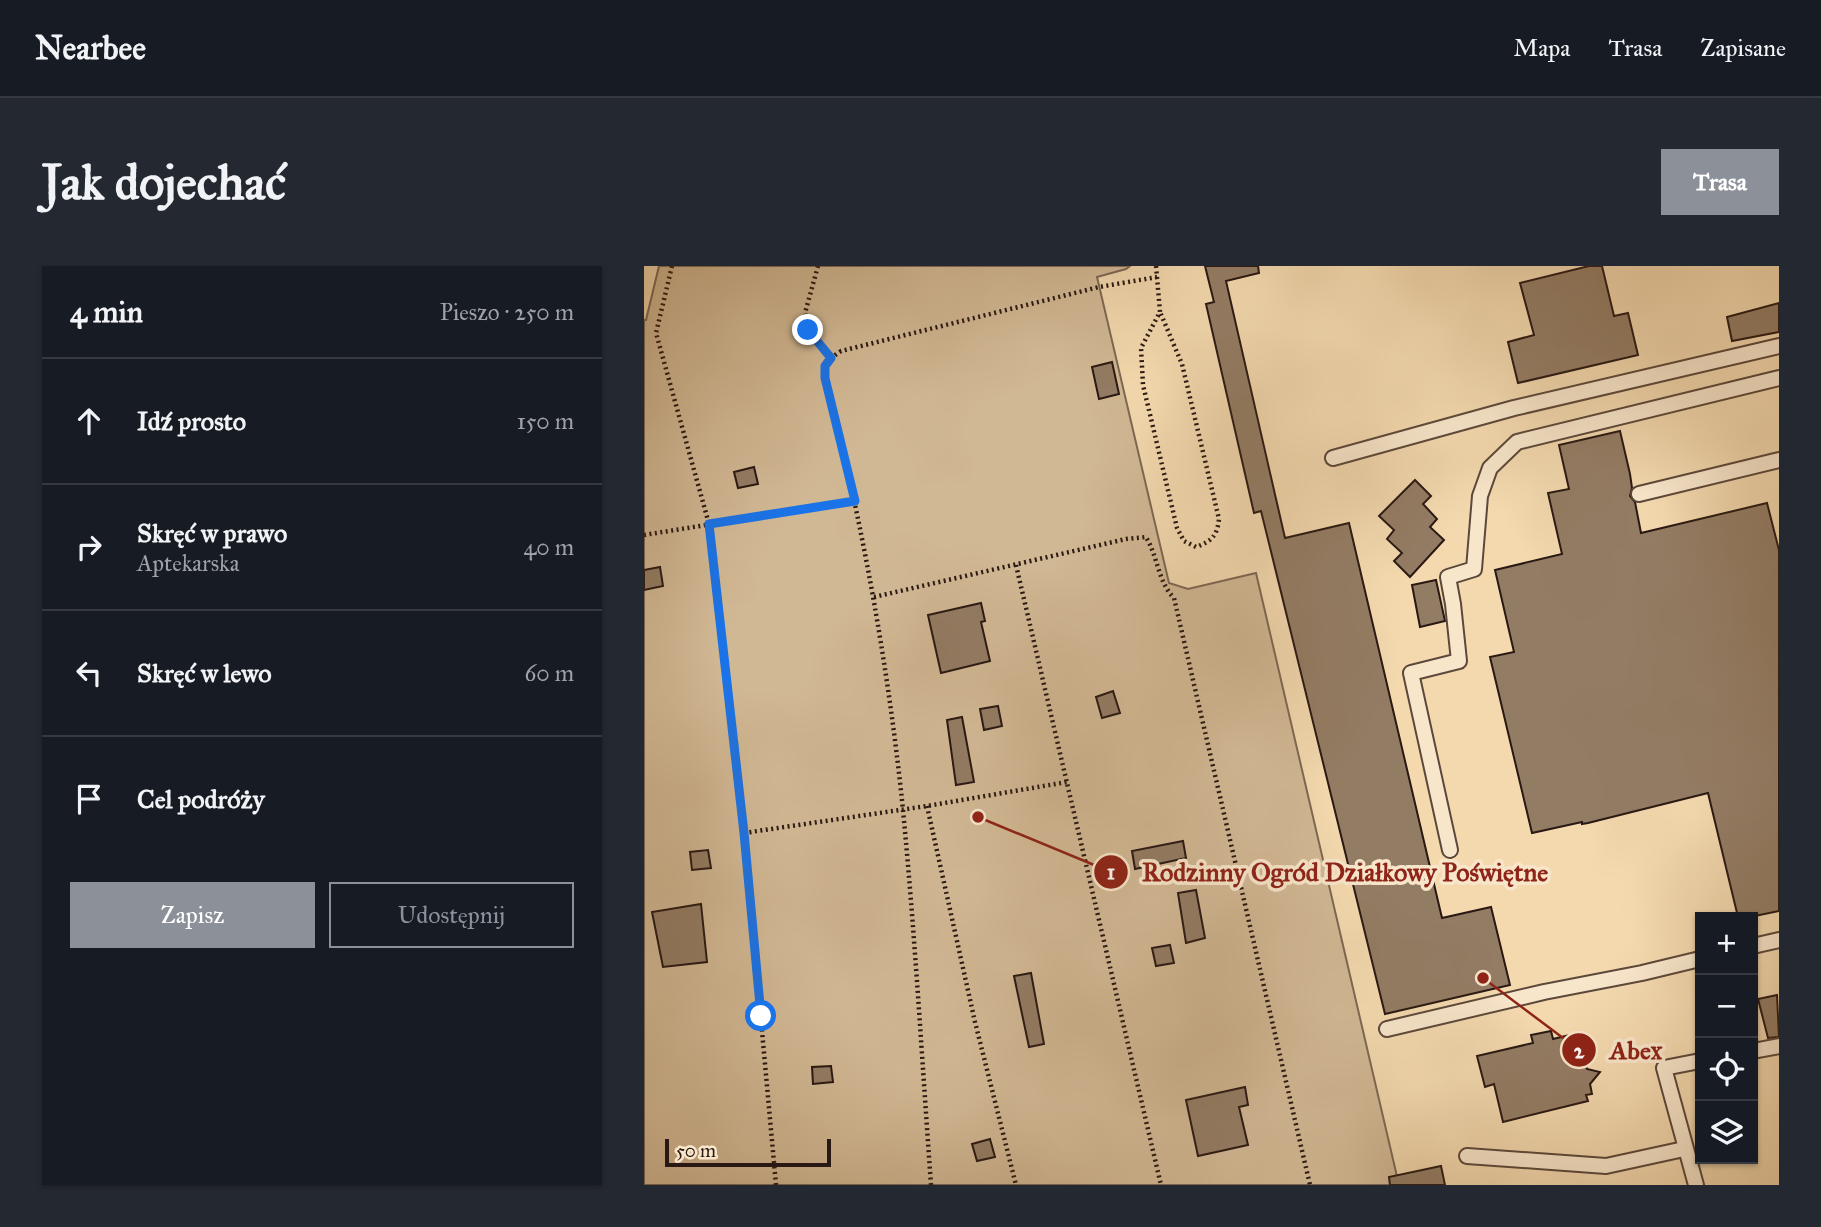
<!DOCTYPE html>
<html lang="pl">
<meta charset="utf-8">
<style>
body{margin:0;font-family:"IM FELL Great Primer",serif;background:#242831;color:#f1f3f6}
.controls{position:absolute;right:21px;bottom:21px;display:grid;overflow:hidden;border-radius:0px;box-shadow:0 2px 5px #0004}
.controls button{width:63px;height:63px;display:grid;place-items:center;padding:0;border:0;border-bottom:2px solid #363941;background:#171b24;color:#f1f3f6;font:35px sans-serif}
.scale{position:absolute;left:21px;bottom:18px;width:166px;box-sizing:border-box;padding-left:7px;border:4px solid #291813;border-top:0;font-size:19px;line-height:24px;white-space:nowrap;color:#291813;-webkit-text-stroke:5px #f8e6cb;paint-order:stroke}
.stop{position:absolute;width:21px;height:21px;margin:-16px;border:5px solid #1a73e8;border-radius:50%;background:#fff}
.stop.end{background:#1a73e8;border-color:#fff;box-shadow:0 2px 7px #0008}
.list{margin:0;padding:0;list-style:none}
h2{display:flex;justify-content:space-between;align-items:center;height:91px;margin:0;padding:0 28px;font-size:30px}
h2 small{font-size:23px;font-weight:400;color:#9ea1a6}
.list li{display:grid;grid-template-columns:46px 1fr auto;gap:21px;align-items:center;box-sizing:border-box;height:126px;padding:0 28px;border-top:2px solid #363941}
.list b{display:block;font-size:26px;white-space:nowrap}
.list p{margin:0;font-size:23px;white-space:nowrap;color:#9ea1a6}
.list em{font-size:23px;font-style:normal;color:#9ea1a6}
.actions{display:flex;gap:14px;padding:21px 28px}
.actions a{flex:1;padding:16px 0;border:2px solid #8c9099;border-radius:0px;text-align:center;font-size:24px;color:#8c9099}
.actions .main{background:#8c9099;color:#fff}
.icon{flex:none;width:38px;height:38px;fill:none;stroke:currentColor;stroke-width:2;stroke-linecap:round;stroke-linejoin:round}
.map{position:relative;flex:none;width:1135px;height:919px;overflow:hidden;border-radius:0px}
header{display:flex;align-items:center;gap:42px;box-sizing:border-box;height:98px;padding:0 35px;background:#171b24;border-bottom:2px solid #363941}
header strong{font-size:33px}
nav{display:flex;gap:38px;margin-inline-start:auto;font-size:24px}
.intro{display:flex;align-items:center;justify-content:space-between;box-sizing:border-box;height:168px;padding:0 42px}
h1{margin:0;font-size:49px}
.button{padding:18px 32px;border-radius:0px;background:#8c9099;color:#fff;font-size:24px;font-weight:700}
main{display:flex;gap:42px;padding:0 42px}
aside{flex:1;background:#171b24;border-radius:0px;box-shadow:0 2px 5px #0004}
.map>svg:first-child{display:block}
</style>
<header>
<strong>Nearbee</strong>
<nav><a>Mapa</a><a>Trasa</a><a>Zapisane</a></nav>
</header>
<div class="intro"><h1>Jak dojechać</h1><a class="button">Trasa</a></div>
<main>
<aside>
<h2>4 min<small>Pieszo · 250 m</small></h2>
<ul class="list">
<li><svg class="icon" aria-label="ahead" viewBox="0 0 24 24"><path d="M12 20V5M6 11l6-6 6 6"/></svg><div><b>Idź prosto</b></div><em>150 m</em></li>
<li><svg class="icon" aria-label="right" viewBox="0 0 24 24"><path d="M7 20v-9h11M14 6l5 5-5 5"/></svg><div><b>Skręć w prawo</b><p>Aptekarska</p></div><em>40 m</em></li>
<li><svg class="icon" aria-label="left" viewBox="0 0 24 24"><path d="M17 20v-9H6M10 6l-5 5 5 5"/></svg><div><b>Skręć w lewo</b></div><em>60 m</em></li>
<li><svg class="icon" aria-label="arrive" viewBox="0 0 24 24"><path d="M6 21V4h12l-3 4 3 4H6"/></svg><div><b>Cel podróży</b></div></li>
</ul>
<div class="actions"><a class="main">Zapisz</a><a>Udostępnij</a></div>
</aside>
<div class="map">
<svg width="1135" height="919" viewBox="0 0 1135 919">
<rect width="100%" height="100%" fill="#f4d9af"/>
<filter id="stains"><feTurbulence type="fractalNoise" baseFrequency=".00286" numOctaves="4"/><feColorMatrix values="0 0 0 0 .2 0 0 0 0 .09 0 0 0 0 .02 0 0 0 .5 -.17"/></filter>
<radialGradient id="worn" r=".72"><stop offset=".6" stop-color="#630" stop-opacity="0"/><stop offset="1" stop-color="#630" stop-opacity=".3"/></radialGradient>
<polygon fill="#d1b894" stroke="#7d6854" stroke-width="2" points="15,0 486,0 482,3 453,11 525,317 544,323 612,307 755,919 0,919 0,54 2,54"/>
<g fill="#937c64" stroke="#291813" stroke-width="2">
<polygon points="561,0 614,0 615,7 582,15 641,272 705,257 798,652 847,641 866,719 741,748 617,245 610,247 562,38 570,36"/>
<polygon points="945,0 958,0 970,50 984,47 994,89 874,117 864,76 890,69 876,17"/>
<polygon points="1135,37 1135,66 1088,75 1083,51"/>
<polygon points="468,96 475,128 455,133 448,101"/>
<polygon points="976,165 986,208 988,222 986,230 991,236 997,267 1123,237 1135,284 1135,645 1106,651 1094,651 1064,527 944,557 938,558 938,556 888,567 846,391 870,386 851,304 918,288 904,227 925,223 915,179"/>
<polygon points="110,201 114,218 94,222 90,206"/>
<polygon points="771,214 787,230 779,238 793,253 786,261 800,274 766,311 750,295 758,287 743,273 750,264 735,250"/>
<polygon points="16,301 19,320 0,324 0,304"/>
<polygon points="792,314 801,355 776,361 768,319"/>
<polygon points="337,337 341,355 337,356 346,395 297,407 284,349"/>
<polygon points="469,425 476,447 458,452 452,431"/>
<polygon points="354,440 358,460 340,464 336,443"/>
<polygon points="318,451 330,516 312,519 303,454"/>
<polygon points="539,575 542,592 491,603 488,585"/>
<polygon points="64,584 67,602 48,604 46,586"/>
<polygon points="552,624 561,672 542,677 534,627"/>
<polygon points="57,638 63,696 19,701 8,646"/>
<polygon points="526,679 530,697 512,700 508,682"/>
<polygon points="387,707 400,778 385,781 370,710"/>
<polygon points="1133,729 1135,771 1124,772 1114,733"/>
<polygon points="907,765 909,773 934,767 943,803 956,806 946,818 948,828 942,829 944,835 859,856 850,818 841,821 833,790 889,777 887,769"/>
<polygon points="187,800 189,816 169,818 168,801"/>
<polygon points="601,821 604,839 595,841 604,879 554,890 542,834"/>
<polygon points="346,873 351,891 333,895 328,878"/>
<polygon points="797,900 801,919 746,919 745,911"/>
</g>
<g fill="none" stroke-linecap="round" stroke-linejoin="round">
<g stroke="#5c483a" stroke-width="18">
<g id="lane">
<polyline points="689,192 870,142 1135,80"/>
<polyline points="995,228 1135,194"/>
<polyline points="806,584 767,407 815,395 809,338 804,311 830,303 836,230 846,202 873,176 1135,112"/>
<polyline points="1109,680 1135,674"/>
<polyline points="743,763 900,726 998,707 1056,693"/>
<polyline points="1109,785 1135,780"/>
<polyline points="823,890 962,900 1040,883"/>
<polyline points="1052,919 1020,802 1056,795"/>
</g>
</g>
<g stroke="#291813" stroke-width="4.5" stroke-dasharray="2 3.5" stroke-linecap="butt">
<polyline points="28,0 12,67 65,258 100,567 132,919"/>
<polyline points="174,0 161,47 164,64 187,92"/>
<path d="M512,0L516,46L497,82L499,119L533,262L540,275L552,281C568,275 573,270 575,253L538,98L516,46"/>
<polyline points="0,269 211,235"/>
<polyline points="372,299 517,919"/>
<path d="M230,331L482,273L502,271C514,291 514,316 530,332L666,919"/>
<polyline points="283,540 331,756 372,919"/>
<polyline points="100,567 283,540 423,516"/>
<path d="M287,919C278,794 271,669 259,544C244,398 218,254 181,112C181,98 185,93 197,85L455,21L513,11"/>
</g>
<use href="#lane" stroke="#f8e6cb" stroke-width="14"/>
</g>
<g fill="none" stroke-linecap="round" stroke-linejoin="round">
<polyline stroke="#1a73e8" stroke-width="9" points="117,750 100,567 65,258 211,235 181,112 181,100 187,92 164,64"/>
</g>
<path fill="none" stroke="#8f2418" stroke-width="2.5" d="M334 551L467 606M839 712L935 784"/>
<g fill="#8f2418" stroke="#f8e6cb" stroke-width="2.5">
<circle cx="334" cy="551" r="7"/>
<circle cx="839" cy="712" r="7"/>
<circle cx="467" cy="606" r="18"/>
<circle cx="935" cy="784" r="18"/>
</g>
<g font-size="21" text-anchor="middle" font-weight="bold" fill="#fff">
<text x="467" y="613">1</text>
<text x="935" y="792">2</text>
</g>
<g font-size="26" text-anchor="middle" font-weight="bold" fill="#8f2418" stroke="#f8e6cb" stroke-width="7" stroke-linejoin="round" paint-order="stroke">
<text x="701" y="615">Rodzinny Ogród Działkowy Poświętne</text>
<text x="992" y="793">Abex</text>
</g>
<rect width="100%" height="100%" filter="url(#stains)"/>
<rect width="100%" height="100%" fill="url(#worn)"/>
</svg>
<div class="controls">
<button>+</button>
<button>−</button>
<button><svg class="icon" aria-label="locate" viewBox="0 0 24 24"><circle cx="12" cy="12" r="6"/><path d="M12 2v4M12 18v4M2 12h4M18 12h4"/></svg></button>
<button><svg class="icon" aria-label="layers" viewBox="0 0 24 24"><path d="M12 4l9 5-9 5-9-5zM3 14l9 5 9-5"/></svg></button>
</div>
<div class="scale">50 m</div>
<div class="stop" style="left:117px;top:750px"></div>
<div class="stop end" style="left:164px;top:64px"></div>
</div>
</main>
